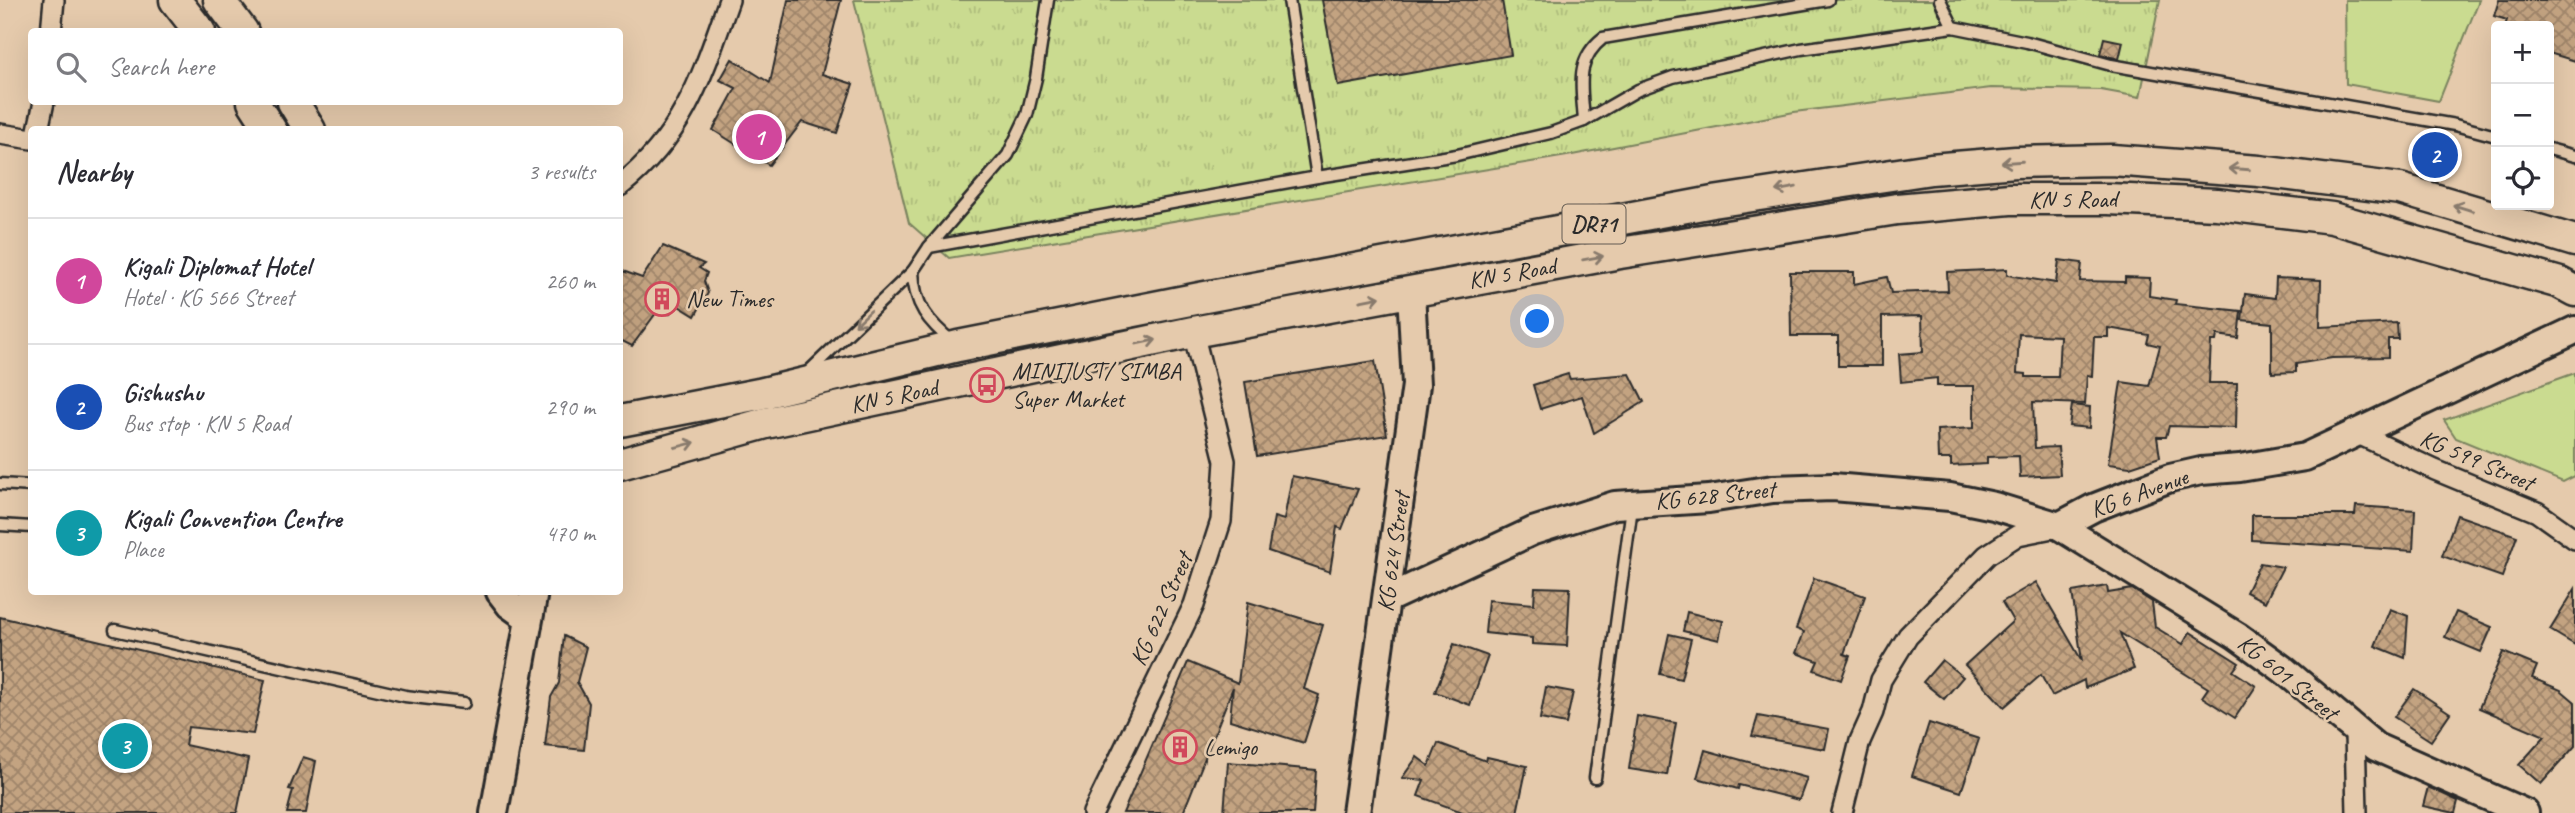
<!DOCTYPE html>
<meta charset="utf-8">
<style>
body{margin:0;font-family:Caveat,sans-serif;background:#f2f2f3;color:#2b2b33}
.controls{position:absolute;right:21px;top:21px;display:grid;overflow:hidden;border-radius:7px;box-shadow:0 7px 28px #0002}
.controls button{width:63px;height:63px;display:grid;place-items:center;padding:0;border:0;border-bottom:2px solid #e1e1e2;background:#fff;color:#2b2b33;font:35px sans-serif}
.you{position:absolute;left:1538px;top:322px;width:24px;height:24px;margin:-18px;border:5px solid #fff;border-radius:50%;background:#1a73e8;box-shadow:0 0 0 10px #1a73e833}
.badge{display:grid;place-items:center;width:46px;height:46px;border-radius:50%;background:#d1495b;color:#fff;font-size:23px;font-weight:700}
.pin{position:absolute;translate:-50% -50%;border:4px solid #fff;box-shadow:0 2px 7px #0006}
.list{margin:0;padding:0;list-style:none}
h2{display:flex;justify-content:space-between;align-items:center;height:91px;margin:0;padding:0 28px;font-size:30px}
h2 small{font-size:23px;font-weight:400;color:#7c7c81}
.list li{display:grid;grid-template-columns:46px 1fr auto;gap:21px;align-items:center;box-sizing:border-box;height:126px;padding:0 28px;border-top:2px solid #e1e1e2}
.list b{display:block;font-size:26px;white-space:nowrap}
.list p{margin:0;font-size:23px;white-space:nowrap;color:#7c7c81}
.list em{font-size:23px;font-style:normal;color:#7c7c81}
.icon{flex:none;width:38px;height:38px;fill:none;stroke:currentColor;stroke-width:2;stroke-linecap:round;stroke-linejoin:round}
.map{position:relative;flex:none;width:2575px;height:813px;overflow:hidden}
.search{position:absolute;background:#fff;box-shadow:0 7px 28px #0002;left:28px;top:28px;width:595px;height:77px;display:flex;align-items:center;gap:18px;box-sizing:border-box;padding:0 24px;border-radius:7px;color:#7c7c81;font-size:26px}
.panel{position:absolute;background:#fff;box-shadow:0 7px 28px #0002;left:28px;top:126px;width:595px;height:469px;border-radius:7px}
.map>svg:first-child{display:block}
</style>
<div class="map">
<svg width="2575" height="813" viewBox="0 0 2575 813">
<defs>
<pattern id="grass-tufts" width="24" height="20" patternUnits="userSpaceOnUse" patternTransform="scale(1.75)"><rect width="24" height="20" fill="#cadb90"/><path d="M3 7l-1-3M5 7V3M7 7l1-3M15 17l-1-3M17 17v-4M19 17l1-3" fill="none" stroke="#aebc7c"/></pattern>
<pattern id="building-cross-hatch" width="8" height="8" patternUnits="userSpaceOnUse" patternTransform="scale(1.75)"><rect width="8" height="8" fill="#c3a381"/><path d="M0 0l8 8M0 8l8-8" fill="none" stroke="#9f856a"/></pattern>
</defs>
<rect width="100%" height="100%" fill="#e5caac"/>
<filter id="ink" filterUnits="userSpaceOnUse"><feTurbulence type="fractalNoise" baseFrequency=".0143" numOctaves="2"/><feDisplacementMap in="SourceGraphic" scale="14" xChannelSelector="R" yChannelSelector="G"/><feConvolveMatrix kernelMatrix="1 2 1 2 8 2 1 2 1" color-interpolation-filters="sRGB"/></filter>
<g filter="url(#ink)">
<polygon fill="url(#grass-tufts)" stroke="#7a835e" stroke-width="2" points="854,0 2160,0 2140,97 2101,90 1991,88 1794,112 1567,156 949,258 909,223"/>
<g fill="#cadb90" stroke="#7a835e" stroke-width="2">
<polygon points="2345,0 2479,0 2439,101 2346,84"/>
<polygon points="2575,373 2575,476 2563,482 2456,438 2444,420"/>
</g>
<g fill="url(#building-cross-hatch)" stroke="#2b2b2b" stroke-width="2" fill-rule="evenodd">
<polygon points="788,0 841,0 822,74 853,84 837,133 802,122 769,165 713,130 736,88 720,80 732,59 770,83"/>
<polygon points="1322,0 1502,0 1511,55 1338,86"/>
<polygon points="2499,0 2575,0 2575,61 2549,53 2549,26 2505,26 2507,20 2494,16"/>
<polygon points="2104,38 2123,42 2119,59 2100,54"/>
<polygon points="663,246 704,264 699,268 707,273 704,281 708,293 695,316 677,305 669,314 659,309 632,346 620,340 620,270 642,278"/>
<path d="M2059,260L2082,263L2080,281L2125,282V277L2150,278L2149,296L2176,300L2175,304L2241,311L2238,338L2217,335L2216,341H2211L2209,383H2237L2236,428L2169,426L2166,437H2157L2160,457L2130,467L2108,464L2121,382L2149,386L2160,346L2147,343L2149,335L2108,328V337H2094L2092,376L2087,375L2085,404L2033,402L2035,448L2058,447L2060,475L2020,477L2019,456L1987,457V464L1951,466V459H1938L1937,430L1974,428V386H1937V378L1901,382L1899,354L1923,352L1922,316L1882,317V366H1838V336H1791L1790,272H1854V284L1887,277L1891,293L1948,291L1947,272L2007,269V275L2056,283ZM2019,334L2060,336L2058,377H2026V374L2017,373Z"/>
<polygon points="2276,278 2321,280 2320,327 2397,323 2398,339 2388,339 2388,357 2332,358 2296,364 2296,372 2272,373 2272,323 2242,320 2245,294 2275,298"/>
<polygon points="1375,361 1387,435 1257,456 1245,382"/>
<polygon points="1568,374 1570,379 1630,374 1644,402 1594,433 1582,396 1540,409 1533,385"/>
<polygon points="2072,405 2090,407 2089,428 2069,426"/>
<polygon points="1292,476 1358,489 1342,529 1337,527 1330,572 1268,551 1274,517 1284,520"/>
<polygon points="2356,506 2415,510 2413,551 2252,540 2252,515 2355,515"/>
<polygon points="2457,515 2517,536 2502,577 2442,556"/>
<polygon points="2260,563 2283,567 2265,602 2246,592"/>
<polygon points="1814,578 1865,596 1844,654 1850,656 1841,680 1814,670 1818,661 1796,653 1804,632 1796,629"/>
<polygon points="2036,582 2082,661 2072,592 2107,586 2108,593 2132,589 2152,602 2155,627 2183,644 2190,632 2239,663 2233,671 2256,686 2235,718 2202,697 2208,688 2120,633 2134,669 2085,688 2084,680 2052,696 2041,675 2004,707 1965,665 2013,621 2002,602"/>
<polygon points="1535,587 1570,588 1567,646 1532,644 1532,638 1485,633 1488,600 1534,604"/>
<polygon points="2575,589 2575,645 2550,630"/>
<polygon points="1248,602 1323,625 1304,689 1319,695 1304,743 1230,720 1233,687 1183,813 1123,813 1188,662 1238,683"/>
<polygon points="2390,609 2408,616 2405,658 2375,646"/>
<polygon points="1687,612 1723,621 1719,640 1683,631"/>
<polygon points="2456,612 2492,627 2481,652 2445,637"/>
<polygon points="0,617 265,680 253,734 188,727 185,745 248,759 237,813 0,813"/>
<polygon points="1669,634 1691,639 1681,679 1660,674"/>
<polygon points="564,636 586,647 577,682 589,703 584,750 545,746 551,697 559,683"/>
<polygon points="1454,644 1488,656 1470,705 1435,692"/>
<polygon points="2503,652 2537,666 2532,678 2561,690 2575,702 2575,746 2541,784 2519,765 2545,736 2479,708"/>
<polygon points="1942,660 1963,677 1944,699 1923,682"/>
<polygon points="1546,687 1573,692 1566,724 1540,719"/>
<polygon points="2414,689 2450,713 2431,741 2394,717"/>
<polygon points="1637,716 1676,723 1667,775 1629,769"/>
<polygon points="1758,716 1829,729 1825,749 1752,736"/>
<polygon points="1929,723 1979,739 1961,792 1912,776"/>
<polygon points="1438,743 1486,761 1487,757 1527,766 1517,813 1465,813 1418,796 1424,780 1402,778 1417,757 1429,766"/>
<polygon points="1705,750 1807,778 1799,800 1739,785 1738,789 1697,778"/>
<polygon points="303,757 316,761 306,813 287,813 293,790 289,789"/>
<polygon points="1228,762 1316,770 1313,813 1224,813"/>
<polygon points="2428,787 2458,801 2455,813 2423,806"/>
</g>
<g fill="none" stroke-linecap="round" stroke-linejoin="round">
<g stroke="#2b2b2b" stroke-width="15">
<g id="lane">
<polyline points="1940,0 1953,27"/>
<path d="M1584,121C1582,87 1574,61 1603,38L1828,0"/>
<polyline points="2549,149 2575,156"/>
<polyline points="1317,177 1457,155 1551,133 1584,121 1638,90 1673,77 1801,49 1953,27 2027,42 2111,65 2455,125 2496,136"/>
<polyline points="929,247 1317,177 1289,0"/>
<path d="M913,271C914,305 928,322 954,343"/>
<polyline points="805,375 913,271 929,247 1008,155 1027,115 1036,78 1048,0"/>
<polyline points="0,484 32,486"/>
<polyline points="0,525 32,527"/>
<polyline points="115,630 405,696 464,703"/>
<polyline points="1595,778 1632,507"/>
</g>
</g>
<g stroke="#2b2b2b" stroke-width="24">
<g id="street">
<polyline points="51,32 54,0"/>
<polyline points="38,130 44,102"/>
<polyline points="0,134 32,139"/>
<path d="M620,186C685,134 702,76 729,0"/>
<polyline points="2356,433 2435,470 2537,512 2575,539"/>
<polyline points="2355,732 2357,813"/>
<polyline points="1093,813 1194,605 1221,521 1225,461 1193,332"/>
<polyline points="1842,813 1860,741 1873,712 1881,680 1908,636 1987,555 2018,535 2057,527"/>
</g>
</g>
<g stroke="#2b2b2b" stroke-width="32">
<g id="secondary">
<polyline points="2059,526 2093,508 2170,478 2201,471 2240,468 2305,457 2575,330"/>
<polyline points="500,592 510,605 528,618"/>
<polyline points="1387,599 1533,531 1615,505 1709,499 1773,489 1833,487 1950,497 1994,506 2059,526 2237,636 2284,670 2376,747 2525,813"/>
<polyline points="494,813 534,592"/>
<polyline points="1356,813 1416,385 1411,291"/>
</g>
</g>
<g stroke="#2b2b2b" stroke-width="35">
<g id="primary">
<polyline points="175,0 200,32"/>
<polyline points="219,0 243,32"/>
<polyline points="253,102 271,130"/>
<polyline points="293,102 310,130"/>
<polyline points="620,421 759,394 958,346 1200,298 1713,202 1931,169 2016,162 2112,160 2259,171 2400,189 2575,241"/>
<polyline points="620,464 766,423 1193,332 1620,253 1897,209 2010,199 2108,199 2217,204 2332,218 2560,283 2575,291"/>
</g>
</g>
<use href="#lane" stroke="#e5caac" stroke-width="10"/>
<use href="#street" stroke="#e5caac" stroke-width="19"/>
<use href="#secondary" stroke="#e5caac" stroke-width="26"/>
<use href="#primary" stroke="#e5caac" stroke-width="30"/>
</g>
<defs><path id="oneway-shaft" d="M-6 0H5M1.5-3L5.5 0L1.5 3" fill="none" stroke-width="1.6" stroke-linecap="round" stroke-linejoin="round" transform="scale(1.75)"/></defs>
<g stroke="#887a6c">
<use href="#oneway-shaft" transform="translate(2012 162) rotate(176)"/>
<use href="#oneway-shaft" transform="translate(2239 169) rotate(-176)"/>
<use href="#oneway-shaft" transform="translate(1786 189) rotate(170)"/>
<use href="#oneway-shaft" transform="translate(2463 208) rotate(-163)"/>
<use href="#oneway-shaft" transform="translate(1593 258) rotate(-10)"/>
<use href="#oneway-shaft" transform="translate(1370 299) rotate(-11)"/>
<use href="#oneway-shaft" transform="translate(863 318) rotate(137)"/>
<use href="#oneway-shaft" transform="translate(1146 342) rotate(-12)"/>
<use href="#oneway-shaft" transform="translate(685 445) rotate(-15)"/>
</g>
</g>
<defs>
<g id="building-ring" transform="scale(1.75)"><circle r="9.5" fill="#e5caac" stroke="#d1495b" stroke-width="1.5"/><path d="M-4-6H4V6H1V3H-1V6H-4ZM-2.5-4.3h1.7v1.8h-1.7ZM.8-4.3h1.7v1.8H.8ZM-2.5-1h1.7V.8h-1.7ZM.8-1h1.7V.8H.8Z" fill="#d1495b"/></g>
<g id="bus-ring" transform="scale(1.75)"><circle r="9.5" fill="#e5caac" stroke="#d1495b" stroke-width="1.5"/><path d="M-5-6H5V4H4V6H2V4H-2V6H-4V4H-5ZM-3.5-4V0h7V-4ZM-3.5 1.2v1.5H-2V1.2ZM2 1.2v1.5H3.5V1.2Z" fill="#d1495b"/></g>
</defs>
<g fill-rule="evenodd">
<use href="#building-ring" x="662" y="299"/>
<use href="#bus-ring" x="987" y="385"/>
<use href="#building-ring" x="1180" y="747"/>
</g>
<g text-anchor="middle" stroke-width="5" stroke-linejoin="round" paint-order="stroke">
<rect fill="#e5caac" stroke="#635b52" stroke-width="2" x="1562.5" y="204.5" width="63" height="39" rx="5"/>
<g font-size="23" font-weight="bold" fill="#2b2b2b">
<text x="1594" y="232">DR71</text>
</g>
<g font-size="24" fill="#2b2b2b" stroke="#e5caac">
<text x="2073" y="207">KN 5 Road</text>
<text transform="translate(1512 273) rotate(-10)" y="8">KN 5 Road</text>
<text transform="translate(894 396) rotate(-12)" y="8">KN 5 Road</text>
<text transform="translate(2477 460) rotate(23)" y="8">KG 599 Street</text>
<text transform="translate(2139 493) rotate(-20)" y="8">KG 6 Avenue</text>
<text transform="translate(1715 495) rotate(-6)" y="8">KG 628 Street</text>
<text transform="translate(1393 552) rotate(-82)" y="8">KG 624 Street</text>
<text transform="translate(1161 609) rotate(-66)" y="8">KG 622 Street</text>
<text transform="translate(2288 677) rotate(39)" y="8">KG 601 Street</text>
</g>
<g font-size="24" fill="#2b2b2b" stroke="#e5caac" text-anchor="start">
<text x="686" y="307">New Times</text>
<text x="1012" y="379">MINIJUST/ SIMBA<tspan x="1012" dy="28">Super Market</tspan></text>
<text x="1204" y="755">Lemigo</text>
</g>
</g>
</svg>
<div class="controls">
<button>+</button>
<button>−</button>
<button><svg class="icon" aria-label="locate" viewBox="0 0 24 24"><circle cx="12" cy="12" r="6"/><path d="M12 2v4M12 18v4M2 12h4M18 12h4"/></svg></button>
</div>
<div class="you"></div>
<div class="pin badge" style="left:759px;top:137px;background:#d1479c">1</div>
<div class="pin badge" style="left:2435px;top:155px;background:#1a4fb4">2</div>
<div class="pin badge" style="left:125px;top:746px;background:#0f9aa8">3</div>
<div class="search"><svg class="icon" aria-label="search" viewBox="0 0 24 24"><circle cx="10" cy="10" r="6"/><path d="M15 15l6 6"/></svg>Search here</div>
<section class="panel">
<h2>Nearby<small>3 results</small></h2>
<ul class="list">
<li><span class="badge" style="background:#d1479c">1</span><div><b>Kigali Diplomat Hotel</b><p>Hotel · KG 566 Street</p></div><em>260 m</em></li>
<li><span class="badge" style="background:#1a4fb4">2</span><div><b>Gishushu</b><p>Bus stop · KN 5 Road</p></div><em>290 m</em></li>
<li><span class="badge" style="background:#0f9aa8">3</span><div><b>Kigali Convention Centre</b><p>Place</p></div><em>470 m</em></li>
</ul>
</section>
</div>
